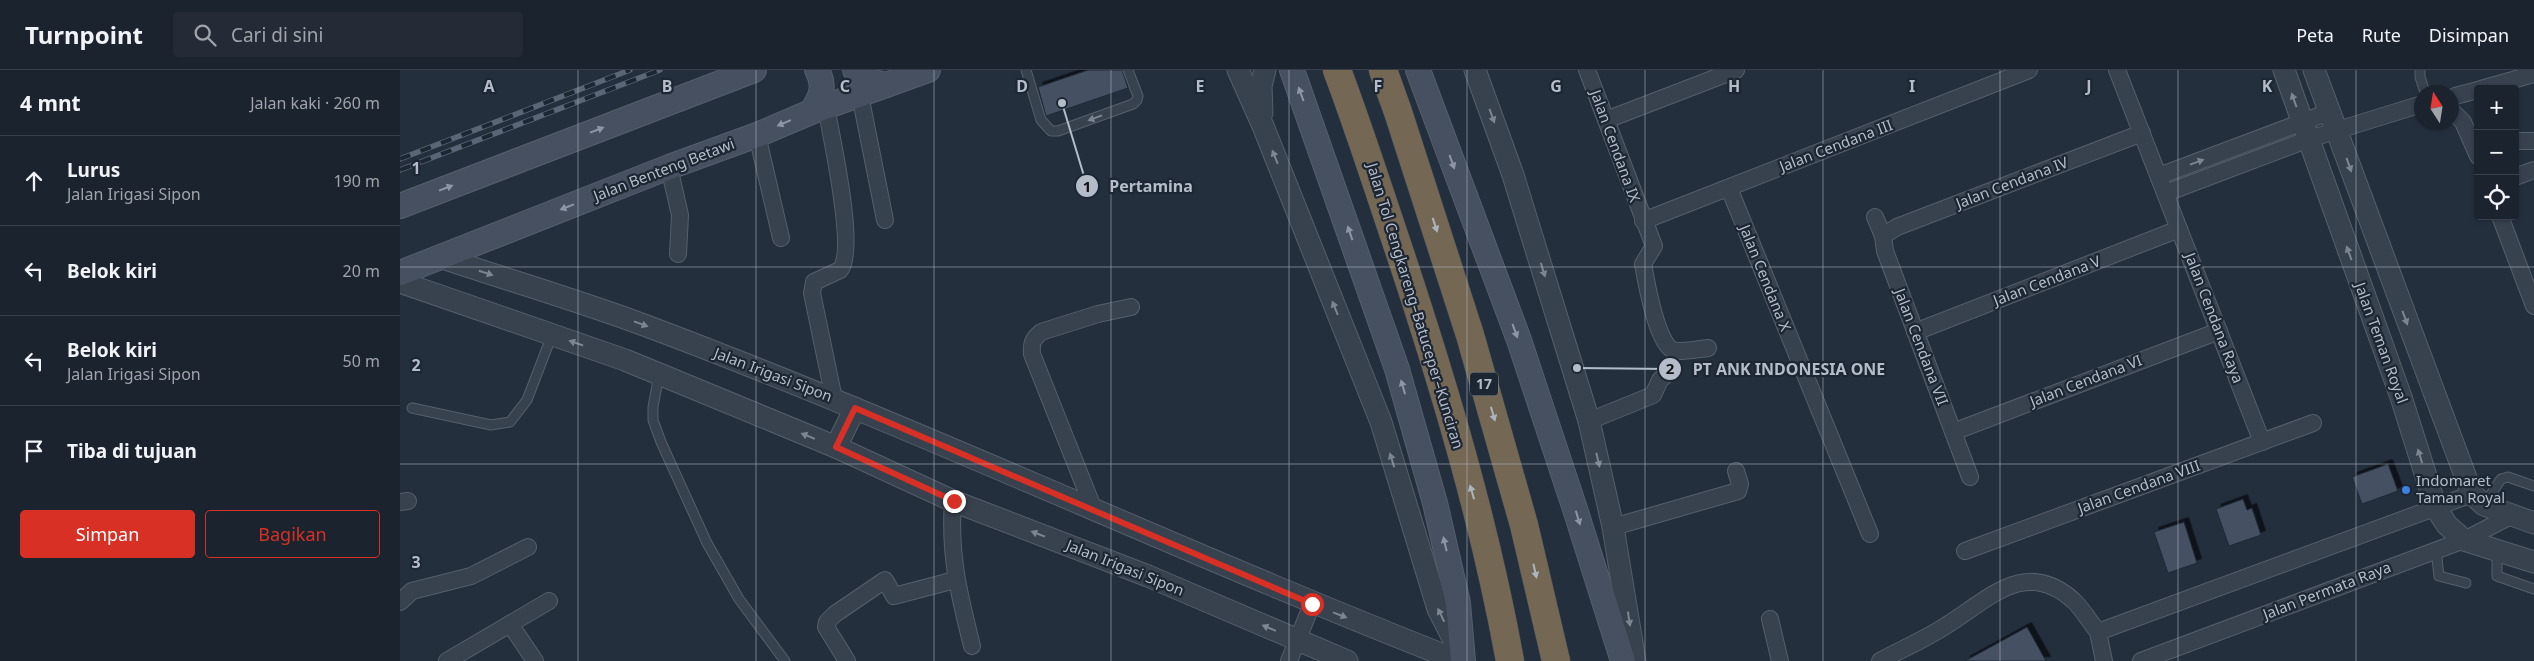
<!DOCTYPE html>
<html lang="id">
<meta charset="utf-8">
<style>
body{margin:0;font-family:"Noto Sans",sans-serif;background:#242b36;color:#f1f3f6}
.controls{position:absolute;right:15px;top:15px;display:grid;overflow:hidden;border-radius:5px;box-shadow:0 1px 4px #0004}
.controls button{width:45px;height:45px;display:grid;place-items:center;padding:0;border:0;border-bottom:1px solid #39404a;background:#1b232e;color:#f1f3f6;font:25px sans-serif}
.compass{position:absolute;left:2014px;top:15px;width:45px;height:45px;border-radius:50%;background:#1b232e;box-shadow:0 1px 4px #0004;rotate:348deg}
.stop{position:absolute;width:15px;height:15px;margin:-11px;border:4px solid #d93025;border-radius:50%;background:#fff}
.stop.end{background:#d93025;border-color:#fff;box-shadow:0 1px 5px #0008}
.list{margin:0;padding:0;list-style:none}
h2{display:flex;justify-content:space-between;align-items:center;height:65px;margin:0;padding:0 20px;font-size:21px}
h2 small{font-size:16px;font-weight:400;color:#a0a4aa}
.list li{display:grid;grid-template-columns:32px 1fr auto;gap:15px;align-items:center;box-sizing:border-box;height:90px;padding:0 20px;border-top:1px solid #39404a}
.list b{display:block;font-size:19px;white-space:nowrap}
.list p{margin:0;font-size:16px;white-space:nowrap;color:#a0a4aa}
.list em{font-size:16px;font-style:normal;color:#a0a4aa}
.actions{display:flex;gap:10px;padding:15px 20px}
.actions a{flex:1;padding:11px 0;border:1px solid #d93025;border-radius:5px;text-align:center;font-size:18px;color:#d93025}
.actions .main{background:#d93025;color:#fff}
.icon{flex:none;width:28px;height:28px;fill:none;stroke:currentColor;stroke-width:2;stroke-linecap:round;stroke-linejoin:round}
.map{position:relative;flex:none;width:2134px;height:591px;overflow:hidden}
header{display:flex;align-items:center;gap:30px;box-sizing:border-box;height:70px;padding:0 25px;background:#1b232e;border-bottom:1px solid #39404a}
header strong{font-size:24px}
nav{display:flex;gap:28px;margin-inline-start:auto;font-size:18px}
.search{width:350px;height:45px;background:#242b36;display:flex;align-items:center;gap:12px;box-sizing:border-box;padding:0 18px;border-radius:5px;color:#a0a4aa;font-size:19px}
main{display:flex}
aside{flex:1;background:#1b232e}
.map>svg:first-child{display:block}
</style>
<header>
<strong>Turnpoint</strong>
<div class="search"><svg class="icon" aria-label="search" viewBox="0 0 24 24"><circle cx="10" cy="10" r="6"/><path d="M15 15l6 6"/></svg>Cari di sini</div>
<nav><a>Peta</a><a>Rute</a><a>Disimpan</a></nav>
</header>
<main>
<aside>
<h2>4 mnt<small>Jalan kaki · 260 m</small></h2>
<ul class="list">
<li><svg class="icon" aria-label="ahead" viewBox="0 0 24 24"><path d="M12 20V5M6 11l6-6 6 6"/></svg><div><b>Lurus</b><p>Jalan Irigasi Sipon</p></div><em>190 m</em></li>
<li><svg class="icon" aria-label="left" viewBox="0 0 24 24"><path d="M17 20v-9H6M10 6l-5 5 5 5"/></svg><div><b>Belok kiri</b></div><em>20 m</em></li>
<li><svg class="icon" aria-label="left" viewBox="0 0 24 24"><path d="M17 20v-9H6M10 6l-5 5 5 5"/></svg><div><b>Belok kiri</b><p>Jalan Irigasi Sipon</p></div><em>50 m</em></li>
<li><svg class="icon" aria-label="arrive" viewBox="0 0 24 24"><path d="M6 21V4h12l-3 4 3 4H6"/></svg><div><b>Tiba di tujuan</b></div></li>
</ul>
<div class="actions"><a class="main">Simpan</a><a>Bagikan</a></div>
</aside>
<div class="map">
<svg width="2134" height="591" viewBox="0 0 2134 591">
<defs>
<filter id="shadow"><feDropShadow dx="4.5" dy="-4.5" stdDeviation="0" flood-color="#0009"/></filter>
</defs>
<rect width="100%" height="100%" fill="#242f3e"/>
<g fill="#455162" stroke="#1f2835" filter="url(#shadow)">
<polygon points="688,0 722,0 728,18 646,46 638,17"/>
<polygon points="1988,394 1998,421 1962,434 1952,407"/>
<polygon points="1843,429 1847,440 1852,438 1861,465 1829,476 1816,439"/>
<polygon points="1784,452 1797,493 1768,503 1754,462"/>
<polygon points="1627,557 1646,591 1565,591"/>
</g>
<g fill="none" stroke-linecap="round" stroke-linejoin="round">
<g stroke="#565f6c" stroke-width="11">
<g id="service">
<polyline points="626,0 641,50 651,61 658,61 733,34 737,30 738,26 728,0"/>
<polyline points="2020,0 2020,7 2025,22"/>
<polyline points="259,305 253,337 253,350 261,372 307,473 339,529 385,591"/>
<polyline points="12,338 91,355 110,352 127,330 152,265"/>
<polyline points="2084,435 2101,409 2108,407 2134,416"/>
<polyline points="2036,480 2039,506 2066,513"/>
<polyline points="2097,481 2097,506 2134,519"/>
</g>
</g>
<g stroke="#565f6c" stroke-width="18">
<g id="minor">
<path d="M1187,0L1254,176L1243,194C1246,211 1257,274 1273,280C1282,283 1298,279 1308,278"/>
<polyline points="1717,0 1862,372"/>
<polyline points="2081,19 2134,4"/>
<polyline points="460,25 485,150"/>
<polyline points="2052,29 2055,26 2078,20"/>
<path d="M426,37C431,65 457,181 440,200L414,212L412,223L434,329"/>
<polyline points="2052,41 2063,52 2078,86"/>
<polyline points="1206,50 1336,0"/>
<polyline points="357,65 381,168"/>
<polyline points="2115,71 2134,71"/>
<polyline points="269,97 280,145 278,184"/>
<polyline points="1759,106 1929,42"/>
<polyline points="2115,107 2134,100"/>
<polyline points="1329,118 1470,464"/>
<polyline points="1766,123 1909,69 2022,34"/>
<polyline points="2100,146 2134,236"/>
<polyline points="1475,147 1483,166 1485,181 1570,407"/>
<polyline points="1243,151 1629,0"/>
<polyline points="1483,166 1497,157 1742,63"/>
<polyline points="1515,262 1779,159"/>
<polyline points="1189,351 1253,325 1260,310 1269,302"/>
<polyline points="1553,362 1819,261"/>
<path d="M553,431C549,485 559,524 572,576"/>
<polyline points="0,432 8,431"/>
<path d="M694,440L632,284C631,273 633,269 641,262L698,244L731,237"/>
<polyline points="1213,457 1338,421 1340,414 1336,401"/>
<polyline points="1565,481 1913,353"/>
<polyline points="0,532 12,521 71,506 128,477"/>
<polyline points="1370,549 1380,591"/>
<polyline points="110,554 135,591"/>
<polyline points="47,591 149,531"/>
<polyline points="447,591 426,557 427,552 435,544 485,510 494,526 555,510"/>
<polyline points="889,591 912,534"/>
<path d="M1480,591C1502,579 1526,569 1547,555C1589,529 1626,487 1674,531C1683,540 1690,552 1698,562"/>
<polyline points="1704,591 1698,562 2072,424"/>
<polyline points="1741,591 2064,470 2111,446"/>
</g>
</g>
<g stroke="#565f6c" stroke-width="23">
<g id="tertiary">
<polyline points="838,0 863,56 981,352 1038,539 1062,586"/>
<polyline points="1075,0 1113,105 1189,351 1213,457 1235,591"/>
<polyline points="1884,0 2001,327 2036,438 2047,455 2064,470 2134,492"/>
<polyline points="1914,0 2072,424 2084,435 2134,453"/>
<polyline points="862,43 861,16 865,0"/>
<path d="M40,187C108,210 177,230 244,255C519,358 785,484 1059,591"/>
<polyline points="0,212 225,290 436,377 553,431 748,506 947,591"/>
<polyline points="436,377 455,338"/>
</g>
</g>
<g stroke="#565f6c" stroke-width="26">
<g id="secondary">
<polyline points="455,0 466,10 486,15"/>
<polyline points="892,0 997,299 1035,433 1058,533 1063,591"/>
<polyline points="1018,0 1119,270 1175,439 1223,591"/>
<path d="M411,42C421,28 426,16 417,0"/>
<polyline points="0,136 354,0"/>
<polyline points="0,203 269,97 357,65 411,42 528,0"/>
</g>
</g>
<g stroke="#434c59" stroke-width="29">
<g id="motorway">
<path d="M937,0C960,61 980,124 1001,186C1045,319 1085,453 1110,591"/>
<polyline points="983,0 998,42 1070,265 1124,455 1156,591"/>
</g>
</g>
<use href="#service" stroke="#38414e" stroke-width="9"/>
<use href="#minor" stroke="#38414e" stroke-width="16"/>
<use href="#tertiary" stroke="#38414e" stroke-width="21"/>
<use href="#secondary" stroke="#465061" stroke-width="24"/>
<use href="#motorway" stroke="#746855" stroke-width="28"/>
<g stroke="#5a6575" stroke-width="5.5">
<g id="rail">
<polyline points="0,89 230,0"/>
<polyline points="0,100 260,0"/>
</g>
</g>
<use href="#rail" stroke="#1d2633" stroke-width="4" stroke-dasharray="11" stroke-linecap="butt"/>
</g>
<defs><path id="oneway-solid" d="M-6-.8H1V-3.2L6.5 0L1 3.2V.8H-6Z" transform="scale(1.25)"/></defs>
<g fill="#8e96a5">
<use href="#oneway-solid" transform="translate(901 24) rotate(-110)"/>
<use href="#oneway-solid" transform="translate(384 53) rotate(157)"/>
<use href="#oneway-solid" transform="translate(197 60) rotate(-21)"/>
<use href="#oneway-solid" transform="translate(1052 92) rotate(70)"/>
<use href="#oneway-solid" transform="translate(46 118) rotate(-21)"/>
<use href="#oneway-solid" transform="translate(167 137) rotate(159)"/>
<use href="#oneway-solid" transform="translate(950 163) rotate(-109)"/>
<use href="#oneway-solid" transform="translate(1115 261) rotate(70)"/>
<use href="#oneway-solid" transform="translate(1003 317) rotate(-106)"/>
<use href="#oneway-solid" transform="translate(1178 448) rotate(73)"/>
<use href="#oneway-solid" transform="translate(1045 474) rotate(-103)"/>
</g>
<g fill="#7c8592">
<use href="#oneway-solid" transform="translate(1894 30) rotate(-110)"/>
<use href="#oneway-solid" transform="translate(1092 46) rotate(70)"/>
<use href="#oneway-solid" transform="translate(695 48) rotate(160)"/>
<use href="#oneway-solid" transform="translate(875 87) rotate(-112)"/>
<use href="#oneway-solid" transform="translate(1797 92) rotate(-20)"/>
<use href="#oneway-solid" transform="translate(1949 95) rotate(70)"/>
<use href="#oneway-solid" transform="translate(1949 183) rotate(-110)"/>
<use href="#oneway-solid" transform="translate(1143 200) rotate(73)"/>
<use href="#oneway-solid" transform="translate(86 203) rotate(18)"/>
<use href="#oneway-solid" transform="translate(935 238) rotate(-112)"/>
<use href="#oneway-solid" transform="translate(2005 248) rotate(70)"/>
<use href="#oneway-solid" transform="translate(241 254) rotate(20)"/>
<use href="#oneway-solid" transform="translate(176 273) rotate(-161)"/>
<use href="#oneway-solid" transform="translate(408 366) rotate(-158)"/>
<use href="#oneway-solid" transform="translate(2020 386) rotate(-107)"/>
<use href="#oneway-solid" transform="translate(992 390) rotate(-107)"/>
<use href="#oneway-solid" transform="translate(1198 390) rotate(77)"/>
<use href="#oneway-solid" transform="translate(638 464) rotate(-159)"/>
<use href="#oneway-solid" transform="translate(940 545) rotate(21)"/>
<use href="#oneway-solid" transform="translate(1041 545) rotate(-116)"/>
<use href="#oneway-solid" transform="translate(1229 549) rotate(81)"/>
<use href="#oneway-solid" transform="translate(869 558) rotate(-157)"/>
</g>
<g fill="#aeb4bd">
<use href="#oneway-solid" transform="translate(1035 155) rotate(72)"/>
<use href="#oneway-solid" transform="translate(1093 344) rotate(74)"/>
<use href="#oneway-solid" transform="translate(1072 422) rotate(-106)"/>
<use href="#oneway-solid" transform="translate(1135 501) rotate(77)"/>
</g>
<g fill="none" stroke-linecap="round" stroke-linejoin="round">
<polyline stroke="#d93025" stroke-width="6" points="554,431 436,377 455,338 912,534"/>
</g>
<path fill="none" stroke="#b4bcc9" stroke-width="1" stroke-opacity="0.55" d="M178,0V591M356,0V591M534,0V591M711,0V591M889,0V591M1067,0V591M1245,0V591M1423,0V591M1600,0V591M1778,0V591M1956,0V591M0,197H2134M0,394H2134"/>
<circle fill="#3f7fe0" stroke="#1d2633" stroke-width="2" cx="2006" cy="420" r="5"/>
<g text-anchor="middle" stroke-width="4.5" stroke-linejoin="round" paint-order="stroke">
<rect fill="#1d2633" stroke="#878f9c" stroke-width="1" x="1070" y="302.5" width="28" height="23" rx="4"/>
<g font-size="14" font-weight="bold" fill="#b4bcc9">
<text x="1084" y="319">17</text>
</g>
<g font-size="15" fill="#b4bcc9" stroke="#1d2633">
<text transform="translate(1215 76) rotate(70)" y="5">Jalan Cendana IX</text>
<text transform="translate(1436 76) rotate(-21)" y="5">Jalan Cendana III</text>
<text transform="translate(264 100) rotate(-21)" y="5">Jalan Benteng Betawi</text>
<text transform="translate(1612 113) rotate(-21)" y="5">Jalan Cendana IV</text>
<text transform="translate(1365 208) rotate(68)" y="5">Jalan Cendana X</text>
<text transform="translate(1647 211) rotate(-21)" y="5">Jalan Cendana V</text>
<text transform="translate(1015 236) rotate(73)" y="5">Jalan Tol Cengkareng–Batuceper–Kunciran</text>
<text transform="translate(1814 248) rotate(69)" y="5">Jalan Cendana Raya</text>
<text transform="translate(1981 273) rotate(70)" y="5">Jalan Teman Royal</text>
<text transform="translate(1521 277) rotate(69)" y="5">Jalan Cendana VII</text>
<text transform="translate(373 305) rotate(21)" y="5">Jalan Irigasi Sipon</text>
<text transform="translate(1686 311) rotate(-21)" y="5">Jalan Cendana VI</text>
<text transform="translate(1739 417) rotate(-20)" y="5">Jalan Cendana VIII</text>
<text transform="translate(725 498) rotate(22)" y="5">Jalan Irigasi Sipon</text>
<text transform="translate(1927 521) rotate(-21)" y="5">Jalan Permata Raya</text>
</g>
<g font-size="15" fill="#b4bcc9" stroke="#1d2633" text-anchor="start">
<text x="2016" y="416">Indomaret<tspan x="2016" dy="17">Taman Royal</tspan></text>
</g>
</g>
<g font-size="16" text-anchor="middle" font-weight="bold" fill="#b4bcc9" stroke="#1d2633" stroke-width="4.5" stroke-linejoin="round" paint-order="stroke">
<text x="89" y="22">A</text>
<text x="267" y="22">B</text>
<text x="445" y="22">C</text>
<text x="622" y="22">D</text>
<text x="800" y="22">E</text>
<text x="978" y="22">F</text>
<text x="1156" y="22">G</text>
<text x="1334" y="22">H</text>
<text x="1512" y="22">I</text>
<text x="1689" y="22">J</text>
<text x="1867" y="22">K</text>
<text x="16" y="104">1</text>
<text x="16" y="301">2</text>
<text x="16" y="498">3</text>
</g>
<path fill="none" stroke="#b4bcc9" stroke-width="2" d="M662 33L687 116M1177 298L1270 299"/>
<g fill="#b4bcc9" stroke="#1d2633" stroke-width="2">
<circle cx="662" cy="33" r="5"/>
<circle cx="1177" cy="298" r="5"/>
<circle cx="687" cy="116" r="12"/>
<circle cx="1270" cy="299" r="12"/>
</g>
<g font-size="15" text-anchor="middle" font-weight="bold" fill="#111">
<text x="687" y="122">1</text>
<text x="1270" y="304">2</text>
</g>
<g font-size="16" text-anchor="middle" font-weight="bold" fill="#b4bcc9" stroke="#1d2633" stroke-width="4.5" stroke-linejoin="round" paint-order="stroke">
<text x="751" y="122">Pertamina</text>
<text x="1389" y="305">PT ANK INDONESIA ONE</text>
</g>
</svg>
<div class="controls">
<button>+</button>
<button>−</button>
<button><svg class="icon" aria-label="locate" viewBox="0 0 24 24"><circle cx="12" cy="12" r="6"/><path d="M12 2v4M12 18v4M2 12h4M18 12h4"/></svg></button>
</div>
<svg class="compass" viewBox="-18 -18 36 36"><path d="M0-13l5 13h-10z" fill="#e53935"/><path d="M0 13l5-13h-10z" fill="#a0a4aa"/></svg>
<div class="stop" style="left:912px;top:534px"></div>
<div class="stop end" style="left:554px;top:431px"></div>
</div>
</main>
